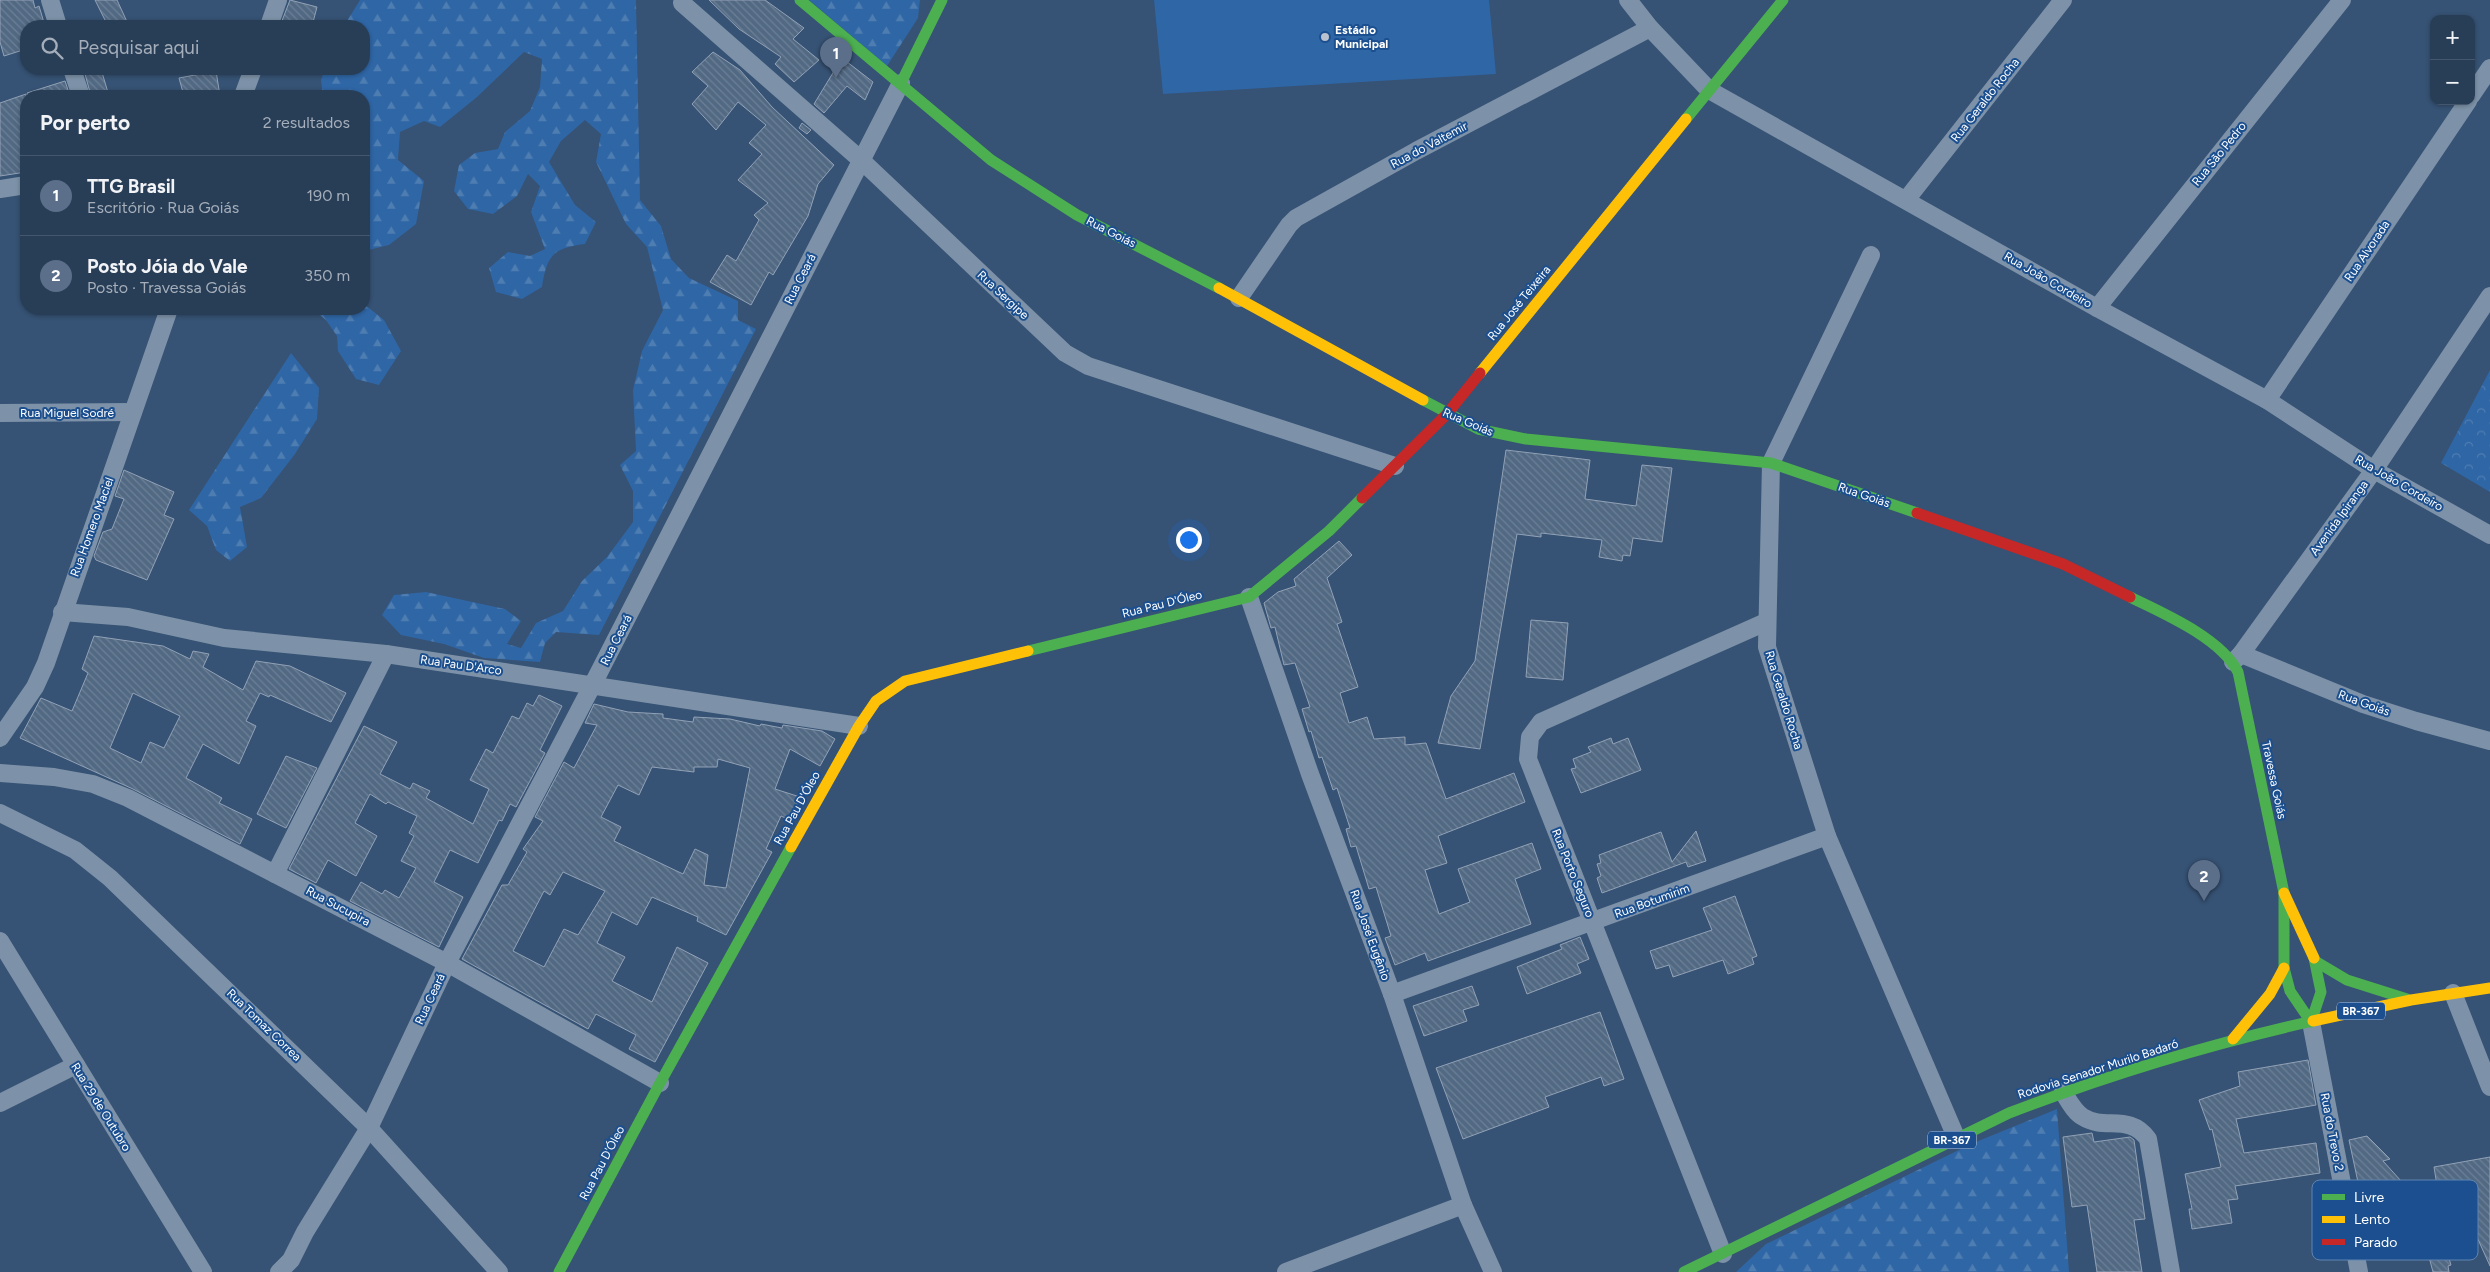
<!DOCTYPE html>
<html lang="pt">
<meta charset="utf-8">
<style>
body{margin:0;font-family:Figtree,sans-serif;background:#30455d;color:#f1f3f6}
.controls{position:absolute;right:15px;top:15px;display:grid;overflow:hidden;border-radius:10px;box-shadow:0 1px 4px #0004}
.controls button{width:45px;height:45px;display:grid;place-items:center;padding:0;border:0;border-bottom:1px solid #44576d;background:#283e57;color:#f1f3f6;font:25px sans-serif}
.you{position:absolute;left:1188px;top:539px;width:18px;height:18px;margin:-12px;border:4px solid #fff;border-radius:50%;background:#1a73e8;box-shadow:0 0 0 8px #1a73e833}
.badge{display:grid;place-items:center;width:32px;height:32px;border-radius:50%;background:#b9c2ce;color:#fff;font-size:16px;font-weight:700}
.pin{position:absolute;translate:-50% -41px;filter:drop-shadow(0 1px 2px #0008)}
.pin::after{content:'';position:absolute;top:26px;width:18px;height:15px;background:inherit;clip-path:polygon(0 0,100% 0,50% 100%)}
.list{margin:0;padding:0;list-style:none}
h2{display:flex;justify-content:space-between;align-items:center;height:65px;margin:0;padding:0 20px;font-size:21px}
h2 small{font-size:16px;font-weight:400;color:#a5aeba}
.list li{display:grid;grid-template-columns:32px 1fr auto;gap:15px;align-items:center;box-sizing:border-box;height:80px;padding:0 20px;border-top:1px solid #44576d}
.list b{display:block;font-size:19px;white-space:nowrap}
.list p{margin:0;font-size:16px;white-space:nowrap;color:#a5aeba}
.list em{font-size:16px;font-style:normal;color:#a5aeba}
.icon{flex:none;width:28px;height:28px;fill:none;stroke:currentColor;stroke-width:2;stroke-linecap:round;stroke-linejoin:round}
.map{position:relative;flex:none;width:2490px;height:1272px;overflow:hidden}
.search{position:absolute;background:#283e57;box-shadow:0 1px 4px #0004;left:20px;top:20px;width:350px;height:55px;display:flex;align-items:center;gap:12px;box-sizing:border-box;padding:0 18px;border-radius:20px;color:#a5aeba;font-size:19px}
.panel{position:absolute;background:#283e57;box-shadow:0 1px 4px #0004;left:20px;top:90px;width:350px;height:225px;border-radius:20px}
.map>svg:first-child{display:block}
</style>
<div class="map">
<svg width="2490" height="1272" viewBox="0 0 2490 1272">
<defs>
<pattern id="forest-firs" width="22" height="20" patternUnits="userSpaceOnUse" patternTransform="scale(1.25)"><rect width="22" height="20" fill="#2f66a5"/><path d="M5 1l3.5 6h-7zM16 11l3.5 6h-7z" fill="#4e7db2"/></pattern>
<pattern id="park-crowns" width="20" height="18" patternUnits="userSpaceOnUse" patternTransform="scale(1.25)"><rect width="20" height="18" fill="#2f66a5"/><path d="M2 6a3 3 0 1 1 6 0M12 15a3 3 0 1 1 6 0" fill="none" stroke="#4e7db2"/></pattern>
<pattern id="building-back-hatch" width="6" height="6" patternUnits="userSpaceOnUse" patternTransform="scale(1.25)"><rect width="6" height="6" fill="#526984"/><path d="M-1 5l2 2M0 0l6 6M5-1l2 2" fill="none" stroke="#6c8096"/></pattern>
</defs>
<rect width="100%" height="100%" fill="#365274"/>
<g fill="url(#forest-firs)">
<path d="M360,0H636L640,200L661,226L671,259L689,278L738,301V320L756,329L599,635L556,632L545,643L540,662L484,658L444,644L401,635L382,615L394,595L426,592L505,609L521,621L507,644L521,648L536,623L563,611L582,581L607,557L633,522V491L620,465L636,451L633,390L642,351L663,310L647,247L626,224L596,162L601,134L585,120L561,141L549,162L575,205L596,222L585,244C553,248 547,255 542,287L522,299L496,292L489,268L508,252L530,256L545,249L531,212L540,186L528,174L517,196L493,214L468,209L454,191L459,165L475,153L498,149L505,132L530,111L540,87L542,59L524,52L477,97L440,127L424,121L400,132L398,160L424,181L416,224L389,245L364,251L366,174L364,168V96H323L321,80L325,69H364V26H344Z"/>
<polygon points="809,0 920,0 918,18 887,66"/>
<polygon points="364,304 384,320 401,351 379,385 356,379 338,351 337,336 326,320 312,309 364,309"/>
<polygon points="291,353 319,388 317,419 295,454 261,498 240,507 247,547 230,561 216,550 207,526 189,510"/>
<polygon points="2057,1109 2069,1272 1736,1272 1766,1244 1971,1144"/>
</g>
<polygon fill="url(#park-crowns)" points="2490,370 2490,492 2441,463"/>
<polygon fill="#2f66a5" points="1154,0 1489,0 1496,74 1163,94"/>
<g fill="url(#building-back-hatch)" stroke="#92a2b6" fill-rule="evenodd">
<polygon points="0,0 33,0 35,8 39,6 45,26 26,26 26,49 4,56 0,42"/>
<polygon points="95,0 117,0 129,26 108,26"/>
<polygon points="290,0 317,7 312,26 280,26"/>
<polygon points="709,0 765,0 804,28 793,39 819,60 794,82 775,64 781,57 739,29"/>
<polygon points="713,52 740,70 772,107 834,165 818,184 808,216 773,275 769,272 751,305 710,282 727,255 736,261 759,220 754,215 768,203 738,180 762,154 749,143 766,125 738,102 716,130 692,104 708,86 692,72"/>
<polygon points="842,58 873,82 865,100 847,86 824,113 814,104"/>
<polygon points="101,69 109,96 91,96 85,74"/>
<polygon points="216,71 220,96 184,96 179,78"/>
<polygon points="65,81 70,96 28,96 27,93"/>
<polygon points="26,94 26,172 0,176 0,103"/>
<polygon points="802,123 811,130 807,134 799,128"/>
<polygon points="1506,450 1590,460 1585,499 1636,506 1642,465 1672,468 1662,542 1633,538 1630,556 1623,555 1622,561 1599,557 1602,540 1541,533 1541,537 1517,534 1480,749 1438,743 1451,696 1475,661"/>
<polygon points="124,470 174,492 164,515 174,519 147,580 96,560 94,556 103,532 112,529 124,499 115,496"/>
<polygon points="1339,541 1352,555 1327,578 1342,622 1337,624 1358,687 1340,693 1349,723 1367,717 1374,739 1405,737 1405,745 1426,743 1446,799 1514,773 1525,802 1438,836 1447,863 1425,870 1439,914 1470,902 1458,869 1532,843 1541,869 1515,879 1531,924 1428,961 1425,953 1395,965 1385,938 1391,936 1376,887 1369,889 1356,846 1351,847 1346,829 1350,828 1337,788 1333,790 1322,757 1319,758 1311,731 1309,732 1302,709 1310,707 1295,663 1284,665 1275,627 1271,628 1264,603 1278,592 1296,586 1294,579"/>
<polygon points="1531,620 1568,623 1563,680 1526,677"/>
<path d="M94,636L163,646L190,659L193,651L209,654L203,667L243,690L256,661L290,666L346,693L331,722L270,695L269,697L260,693L246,721L256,726L239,764L203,744L186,778L222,798L219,803L252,819L240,844L133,789L20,738L41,698L72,711L88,673L82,669ZM133,693L180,716L164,748L150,742L141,763L110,748Z"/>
<polygon points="539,695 562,706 540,750 545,753 516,807 510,804 502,821 499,820 478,863 450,850 434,882 463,897 439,947 350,901 361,882 382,894 385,890 399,898 416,868 401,861 414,836 409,833 417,816 388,802 386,804 370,794 355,823 377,836 356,876 328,860 316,883 289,869 364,726 397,742 380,774 410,789 413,783 430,791 426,798 473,824 489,789 470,780 486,749 493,753 512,716 519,719 527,703 533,706"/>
<path d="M594,704L628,712L663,714V718L693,722L694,717L730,719L760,726L761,724L782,728L783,725L822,731L835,739L820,766L790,749L775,789L800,797L790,820L781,816L766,849L772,852L726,935L697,921L698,917L652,897L637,925L612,912L597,943L625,957L612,981L652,1002L677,947L708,963L655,1062L629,1049L636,1035L596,1014L588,1029L462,959L502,885H508L527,852L523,849L543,821L535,817L564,762L574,768L597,725L585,723ZM718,759L750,768L726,888L704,885L708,855L695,849L683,874L614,841L621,827L601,817L618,785L639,795L652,767L694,772V767H717ZM563,872L605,891L578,935L564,929L544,967L513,951L544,891L550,895Z"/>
<polygon points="1611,738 1613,744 1628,738 1641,770 1581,793 1571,769 1576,768 1573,759 1591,752 1588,747"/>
<polygon points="286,756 317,768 286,828 257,814"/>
<polygon points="1696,831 1706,861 1688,867 1686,862 1602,893 1597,878 1601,876 1597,864 1601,863 1599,855 1661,832 1672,862"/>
<polygon points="1735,896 1757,956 1752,958 1754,964 1728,974 1723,960 1673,977 1669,965 1656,969 1650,951 1712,930 1703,908"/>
<polygon points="1580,937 1589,959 1577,964 1581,973 1527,994 1517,967 1562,949 1560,945"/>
<polygon points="1472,986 1479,1005 1463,1010 1467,1021 1424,1036 1413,1006"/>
<polygon points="1600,1012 1624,1079 1604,1086 1601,1077 1545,1097 1549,1107 1463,1139 1436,1068"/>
<polygon points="2308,1060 2316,1105 2236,1119 2244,1153 2316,1143 2320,1173 2235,1186 2238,1199 2228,1200 2232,1223 2192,1229 2189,1209 2192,1209 2185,1174 2221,1167 2212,1129 2210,1130 2199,1100 2240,1086 2238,1072"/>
<polygon points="2092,1133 2094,1142 2130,1137 2134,1140 2145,1219 2134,1220 2142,1272 2097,1272 2087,1205 2072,1207 2063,1137"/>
<polygon points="2367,1136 2390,1159 2383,1161 2420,1202 2416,1202 2440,1228 2451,1265 2448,1266 2449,1272 2433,1272 2422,1231 2371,1243 2349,1140"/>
<polygon points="2490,1157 2490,1266 2458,1195 2439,1198 2434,1167"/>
</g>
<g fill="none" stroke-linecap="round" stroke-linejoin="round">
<g stroke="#7d92a8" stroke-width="18">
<polyline points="50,0 58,26"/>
<polyline points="1628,0 1650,28 1709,90 2097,308 2267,400 2374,470 2490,535"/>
<polyline points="682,3 861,160 1065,353 1088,366 1395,466"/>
<polyline points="269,26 278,0"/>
<polyline points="72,69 81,96"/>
<polyline points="243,96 253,69"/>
<polyline points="2471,96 2490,68"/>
<polyline points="0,189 26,185"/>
<polyline points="1906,200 2063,0"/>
<polyline points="1871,255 1771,463 1767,647 1827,836 1956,1137"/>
<polyline points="1239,298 1289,225 1296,218 1416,151 1650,28"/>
<polyline points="2097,308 2342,0"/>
<polyline points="2267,400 2468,101"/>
<polyline points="0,413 133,412"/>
<polyline points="1249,597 1310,774 1392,994 1463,1205 1493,1272"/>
<polyline points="62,612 128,617 224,638 386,654 859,726"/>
<polyline points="2241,654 2363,704 2416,721 2490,741"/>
<polyline points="2233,662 2241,654 2374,470 2490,296"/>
<polyline points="0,738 35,687 46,663 169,309"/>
<polyline points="0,773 54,777 93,784 128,798 447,963 660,1083"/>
<polyline points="0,813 75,850 110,878 369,1128 499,1272"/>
<polyline points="275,874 386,654"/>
<polyline points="0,941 203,1272"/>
<polyline points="2453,993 2490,1087"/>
<polyline points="1392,994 1827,836"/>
<polyline points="2311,1022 2359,1272"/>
<path d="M2063,1092C2069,1101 2074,1112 2083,1117C2105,1131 2129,1113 2148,1139L2171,1272"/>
<polyline points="0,1103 76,1065"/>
<polyline points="1723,1254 1528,759 1530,737 1541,722 1766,622"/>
<polyline points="279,1272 291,1260 305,1232 369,1128 447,963 593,684 901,83"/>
<polyline points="1286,1272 1463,1205"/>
</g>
<g stroke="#4caf50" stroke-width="11">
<polyline points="800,0 991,160 1077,215 1219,288"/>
<polyline points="901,83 942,0"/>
<polyline points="1686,119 1783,0"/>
<polyline points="1423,400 1478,429 1526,439 1771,463 1917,513"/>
<path d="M2130,597C2163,613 2221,638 2238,672L2284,893V968L2290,991L2311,1022L2321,992L2314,958"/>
<polyline points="1028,651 1249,597 1329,531 1362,498"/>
<polyline points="2315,961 2347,980 2407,999"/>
<polyline points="559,1272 660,1083 791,847"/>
<path d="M1684,1272L2009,1113C2108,1075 2210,1044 2313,1021"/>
</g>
<g stroke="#ffc107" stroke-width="11">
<polyline points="1219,288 1423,400"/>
<polyline points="1480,373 1686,119"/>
<polyline points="791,847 859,726 876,701 905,681 1028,651"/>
<polyline points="2284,893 2314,958"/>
<polyline points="2313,1021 2411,1000 2490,988"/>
<polyline points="2233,1039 2270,994 2284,968"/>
</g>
<g stroke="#c62828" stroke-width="11">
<polyline points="1362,498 1447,414 1480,373"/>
<polyline points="1917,513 2063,564 2130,597"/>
</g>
</g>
<circle fill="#b9c2ce" stroke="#1b4f8f" stroke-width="2" cx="1325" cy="37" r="5"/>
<g text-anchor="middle" stroke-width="4" stroke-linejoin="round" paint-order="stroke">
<g fill="#1b4f8f" stroke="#bbcadd" stroke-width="1">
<rect x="2337" y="1002.5" width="48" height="17" rx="4"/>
<rect x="1928" y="1131.5" width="48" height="17" rx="4"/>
</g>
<g font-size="11" font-weight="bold" fill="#fff">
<text x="2361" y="1015">BR-367</text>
<text x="1952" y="1144">BR-367</text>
</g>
<g font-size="12" font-weight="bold" fill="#fff" stroke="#1b4f8f" text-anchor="start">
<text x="1335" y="34">Estádio<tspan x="1335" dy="14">Municipal</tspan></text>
</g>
<g font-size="12" fill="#fff" stroke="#1b4f8f">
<text transform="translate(1985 100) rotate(-52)" y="4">Rua Geraldo Rocha</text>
<text transform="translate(1429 145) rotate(-28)" y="4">Rua do Valtemir</text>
<text transform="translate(2219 154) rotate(-51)" y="4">Rua São Pedro</text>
<text transform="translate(1111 232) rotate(27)" y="4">Rua Goiás</text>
<text transform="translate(2367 251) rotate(-56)" y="4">Rua Alvorada</text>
<text transform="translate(800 279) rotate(-63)" y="4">Rua Ceará</text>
<text transform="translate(2048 280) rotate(30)" y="4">Rua João Cordeiro</text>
<text transform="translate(1003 295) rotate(43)" y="4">Rua Sergipe</text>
<text transform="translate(1519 303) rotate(-51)" y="4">Rua José Teixeira</text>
<text x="67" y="417">Rua Miguel Sodré</text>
<text transform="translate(1468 422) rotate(23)" y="4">Rua Goiás</text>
<text transform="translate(2399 483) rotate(30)" y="4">Rua João Cordeiro</text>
<text transform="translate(1864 495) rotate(19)" y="4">Rua Goiás</text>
<text transform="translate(2339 518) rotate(-54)" y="4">Avenida Ipiranga</text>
<text transform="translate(92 527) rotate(-70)" y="4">Rua Homero Maciel</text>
<text transform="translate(1162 604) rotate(-14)" y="4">Rua Pau D'Óleo</text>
<text transform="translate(616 640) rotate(-63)" y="4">Rua Ceará</text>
<text transform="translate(461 665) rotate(8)" y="4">Rua Pau D'Arco</text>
<text transform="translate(1784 700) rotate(73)" y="4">Rua Geraldo Rocha</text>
<text transform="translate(2364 703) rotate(20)" y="4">Rua Goiás</text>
<text transform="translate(2274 780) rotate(78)" y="4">Travessa Goiás</text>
<text transform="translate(797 808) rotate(-61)" y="4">Rua Pau D'Óleo</text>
<text transform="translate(1573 873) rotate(68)" y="4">Rua Porto Seguro</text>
<text transform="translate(1652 901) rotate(-20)" y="4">Rua Botumirim</text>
<text transform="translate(338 906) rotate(28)" y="4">Rua Sucupira</text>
<text transform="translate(1370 935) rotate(70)" y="4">Rua José Eugênio</text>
<text transform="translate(430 999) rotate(-65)" y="4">Rua Ceará</text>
<text transform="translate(264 1025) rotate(44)" y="4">Rua Tomaz Correa</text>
<text transform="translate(2098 1069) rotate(-18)" y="4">Rodovia Senador Murilo Badaró</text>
<text transform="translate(101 1107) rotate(58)" y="4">Rua 29 de Outubro</text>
<text transform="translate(2332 1132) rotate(79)" y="4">Rua do Trevo 2</text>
<text transform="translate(602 1163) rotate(-62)" y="4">Rua Pau D'Óleo</text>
</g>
</g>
<rect x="2312" y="1180" width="166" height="80" rx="8" fill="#1b4f8f" stroke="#5f84b1" stroke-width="1"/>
<rect x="2322" y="1194" width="23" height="6" fill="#4caf50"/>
<rect x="2322" y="1216" width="23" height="7" fill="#ffc107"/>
<rect x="2322" y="1239" width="23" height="6" fill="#c62828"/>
<g font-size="14" fill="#fff">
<text x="2354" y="1202">Livre</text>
<text x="2354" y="1224">Lento</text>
<text x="2354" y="1247">Parado</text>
</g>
</svg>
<div class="controls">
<button>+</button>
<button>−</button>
</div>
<div class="you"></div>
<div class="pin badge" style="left:836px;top:78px;background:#5c6f8a">1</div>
<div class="pin badge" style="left:2204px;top:901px;background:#5c6f8a">2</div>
<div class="search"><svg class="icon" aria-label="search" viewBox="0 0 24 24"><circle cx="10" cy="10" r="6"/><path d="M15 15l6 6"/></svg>Pesquisar aqui</div>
<section class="panel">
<h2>Por perto<small>2 resultados</small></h2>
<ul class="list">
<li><span class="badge" style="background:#5c6f8a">1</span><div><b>TTG Brasil</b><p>Escritório · Rua Goiás</p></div><em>190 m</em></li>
<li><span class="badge" style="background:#5c6f8a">2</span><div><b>Posto Jóia do Vale</b><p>Posto · Travessa Goiás</p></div><em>350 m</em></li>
</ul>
</section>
</div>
